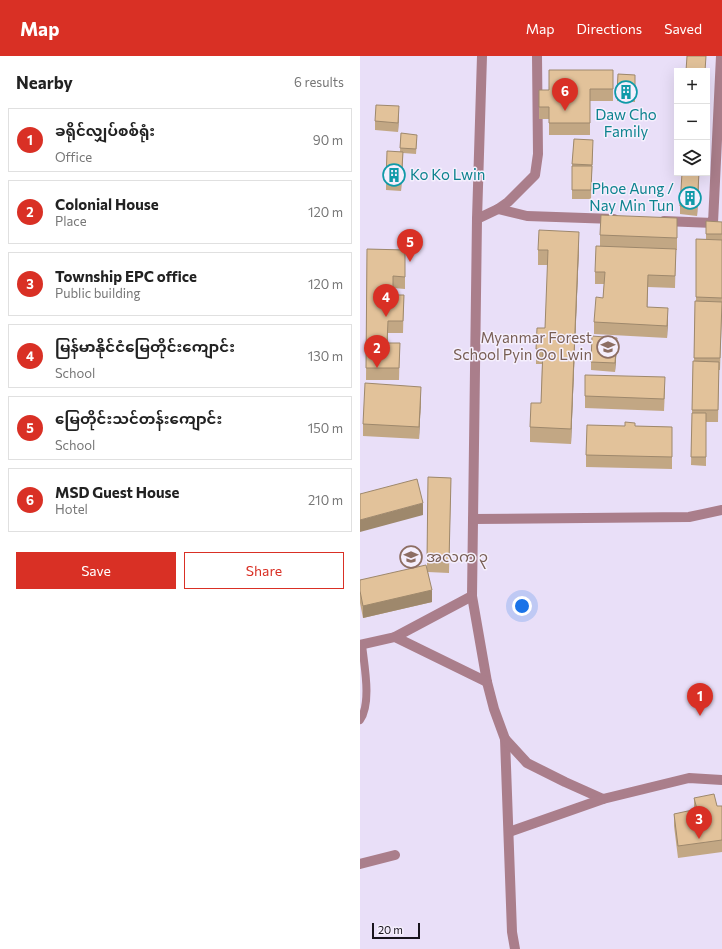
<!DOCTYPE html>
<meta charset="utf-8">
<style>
body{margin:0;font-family:Commissioner,"Noto Sans Myanmar",sans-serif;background:#f2f2f2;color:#222}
.controls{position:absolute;right:12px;top:12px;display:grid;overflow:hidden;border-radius:0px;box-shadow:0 4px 16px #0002}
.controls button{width:36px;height:36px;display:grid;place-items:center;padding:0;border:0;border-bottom:1px solid #e0e0e0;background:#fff;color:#222;font:20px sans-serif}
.scale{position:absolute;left:12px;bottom:10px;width:48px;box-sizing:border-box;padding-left:4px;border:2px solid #18141d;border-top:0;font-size:11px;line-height:14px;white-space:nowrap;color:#18141d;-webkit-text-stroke:3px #f5effd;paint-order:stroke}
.you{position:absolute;left:162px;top:550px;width:14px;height:14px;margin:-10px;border:3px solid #fff;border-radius:50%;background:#1a73e8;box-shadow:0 0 0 6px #1a73e833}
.badge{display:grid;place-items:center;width:26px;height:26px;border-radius:50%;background:#d93025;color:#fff;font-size:13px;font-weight:700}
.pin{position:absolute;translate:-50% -33px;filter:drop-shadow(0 1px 2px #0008)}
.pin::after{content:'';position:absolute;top:21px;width:14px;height:12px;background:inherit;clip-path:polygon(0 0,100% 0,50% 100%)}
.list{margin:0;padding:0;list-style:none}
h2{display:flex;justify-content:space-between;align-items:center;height:52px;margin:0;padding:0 16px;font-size:17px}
h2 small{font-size:13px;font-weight:400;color:#767676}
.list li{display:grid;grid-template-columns:26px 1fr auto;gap:12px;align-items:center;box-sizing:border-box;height:64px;margin:0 8px 8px;padding:0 8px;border:1px solid #e0e0e0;border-radius:0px}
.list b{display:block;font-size:15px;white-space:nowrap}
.list p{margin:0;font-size:13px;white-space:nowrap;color:#767676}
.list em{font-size:13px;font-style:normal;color:#767676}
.actions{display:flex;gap:8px;padding:12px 16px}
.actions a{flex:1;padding:9px 0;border:1px solid #d93025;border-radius:0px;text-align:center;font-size:14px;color:#d93025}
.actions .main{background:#d93025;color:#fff}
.icon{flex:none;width:22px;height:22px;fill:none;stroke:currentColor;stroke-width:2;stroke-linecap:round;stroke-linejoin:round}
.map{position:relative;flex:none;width:362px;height:893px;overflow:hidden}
header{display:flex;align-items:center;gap:24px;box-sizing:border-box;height:56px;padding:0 20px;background:#d93025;color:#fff}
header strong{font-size:19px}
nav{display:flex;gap:22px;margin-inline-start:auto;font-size:14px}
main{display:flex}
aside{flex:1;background:#fff}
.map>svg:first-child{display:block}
</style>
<header>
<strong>Map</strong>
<nav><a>Map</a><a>Directions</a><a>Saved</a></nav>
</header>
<main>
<aside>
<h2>Nearby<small>6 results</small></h2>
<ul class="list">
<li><span class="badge">1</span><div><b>ခရိုင်လျှပ်စစ်ရုံး</b><p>Office</p></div><em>90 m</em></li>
<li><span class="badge">2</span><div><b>Colonial House</b><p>Place</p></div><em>120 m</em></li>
<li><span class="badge">3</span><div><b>Township EPC office</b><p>Public building</p></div><em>120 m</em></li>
<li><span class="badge">4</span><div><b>မြန်မာနိုင်ငံမြေတိုင်းကျောင်း</b><p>School</p></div><em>130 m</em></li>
<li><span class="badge">5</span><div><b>မြေတိုင်းသင်တန်းကျောင်း</b><p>School</p></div><em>150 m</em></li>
<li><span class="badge">6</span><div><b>MSD Guest House</b><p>Hotel</p></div><em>210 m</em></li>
</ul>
<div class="actions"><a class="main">Save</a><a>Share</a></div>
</aside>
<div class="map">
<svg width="362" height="893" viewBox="0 0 362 893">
<rect width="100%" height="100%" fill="#e9dff8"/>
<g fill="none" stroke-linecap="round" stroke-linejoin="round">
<path stroke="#aa7e8b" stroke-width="8" d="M0,664C12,647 4,608 2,589"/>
<g stroke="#aa7e8b" stroke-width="10">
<polyline points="122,0 117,163 112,540 127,626 134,653 145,683 152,876 155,893"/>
<polyline points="138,153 167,160 254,163"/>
<polyline points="117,163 138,153 148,146 175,119 178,98 177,0"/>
<polyline points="304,165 353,167 361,0"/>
<polyline points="113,463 329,461 362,454"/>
<polyline points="35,581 112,540"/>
<polyline points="0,589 35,581 127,626"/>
<polyline points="145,683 167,707 205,726 243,743 329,722 362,724"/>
<polyline points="149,776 243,743"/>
<polyline points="0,808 35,799"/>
</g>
</g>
<g fill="#c2a784">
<polygon points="253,14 253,45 230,45 230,79 189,79 189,63 179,63 179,46 189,34"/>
<polygon points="258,18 275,19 275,46 257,45"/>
<polygon points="39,59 38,76 15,74 15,65"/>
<polygon points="41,77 57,83 56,98 43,97 41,135 26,134 26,125 40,95"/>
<polygon points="214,83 233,93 231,143 212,143 212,110"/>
<polygon points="339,125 337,160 320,158 320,150"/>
<polygon points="346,165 362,166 362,254 360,314 359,314 358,366 346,366 346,410 331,409 333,305 334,305 335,245 336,245 336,183 346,183"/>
<polygon points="317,174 317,194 316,194 315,232 288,231 287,251 308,264 307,282 234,278 234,266 243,242 244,228 235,228 235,216 240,190 240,179"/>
<polygon points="219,191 211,388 170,386 170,371 181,347 182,308 176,308 176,293 185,272 188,209 178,209 178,194"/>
<polygon points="7,193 45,194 45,233 33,232 33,239 44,239 43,277 28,277 28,287 40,287 39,324 6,324"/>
<polygon points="257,290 255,316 231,314 231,306"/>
<polygon points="305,333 304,355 225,352 225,340"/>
<polygon points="61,343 59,383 3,380 3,368"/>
<polygon points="265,366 275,370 312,371 312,413 226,411 226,399 265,370"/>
<polygon points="68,421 91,422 89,517 68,516 72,546 3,562 0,547 0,524 67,511"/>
<polygon points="334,742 357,750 362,750 362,796 318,802 314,770 314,758 334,754"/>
</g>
<g fill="#9e886c">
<polygon points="39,50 39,59 38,76 38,67"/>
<polygon points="43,96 43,104 41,135 41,127"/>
<polygon points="339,117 339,125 337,160 337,151"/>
<polygon points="219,176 219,191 211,388 211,373"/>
<polygon points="288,219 288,231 287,263 287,251"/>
<polygon points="308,252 308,264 307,282 307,270"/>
<polygon points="257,282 257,290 255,316 255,307"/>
<polygon points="61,331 61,343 59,383 59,371"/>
<polygon points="63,447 63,459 0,476 0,464"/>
<polygon points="72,534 72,546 3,562 3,550"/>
</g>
<g fill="#e2c29a" stroke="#9e886c">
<polygon points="327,0 346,0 345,15 326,15"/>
<polygon points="189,14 253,14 253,33 230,33 230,67 189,67 189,51 179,51 179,34 189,34"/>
<polygon points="258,18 275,19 275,37 257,37"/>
<polygon points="16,49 39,50 38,67 15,65"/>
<polygon points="41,77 57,79 56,93 40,92"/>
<polygon points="214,83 233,84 232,109 212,108"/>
<polygon points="27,95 43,96 41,127 26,125"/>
<polygon points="212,110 232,110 231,134 212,134"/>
<polygon points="322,117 339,117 337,151 320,150"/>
<polygon points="241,159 317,162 317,182 240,179"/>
<polygon points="346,165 362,166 362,178 346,178"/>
<polygon points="179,174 219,176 211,373 170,371 171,347 181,347 183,293 176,293 177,272 185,272 188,194 178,194"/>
<polygon points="336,183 362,184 362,242 336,241"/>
<polygon points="236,190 316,193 315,220 288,219 287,251 308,252 307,270 234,266 236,241 243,242 245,216 235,216"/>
<polygon points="7,193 45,194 45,221 33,220 33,239 44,239 43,265 28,265 27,287 40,287 39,312 6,312"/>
<polygon points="335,245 362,246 360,302 334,302"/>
<polygon points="232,280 257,282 255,307 231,306"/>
<polygon points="333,305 359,306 358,354 332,354"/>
<polygon points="225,319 305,321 304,343 225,340"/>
<polygon points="5,327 61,331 59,371 3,368"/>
<polygon points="332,357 346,357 346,401 331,401"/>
<polygon points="265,366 275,367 275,370 312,371 312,401 226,399 227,369 265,370"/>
<polygon points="68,421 91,422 89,505 67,504"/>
<polygon points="57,423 63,447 0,464 0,438"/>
<polygon points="66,509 72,534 3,550 0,535 0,524"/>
<polygon points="354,738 357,750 362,750 362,784 318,790 314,758 337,753 334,742"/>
</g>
<defs>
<g id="building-ring" transform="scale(1.15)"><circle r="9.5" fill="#f5effd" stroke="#0f9aa8" stroke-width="1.5"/><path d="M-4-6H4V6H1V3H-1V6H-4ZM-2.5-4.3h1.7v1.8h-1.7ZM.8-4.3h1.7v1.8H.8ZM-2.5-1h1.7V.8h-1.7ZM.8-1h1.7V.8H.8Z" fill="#0f9aa8"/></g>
<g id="school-ring" transform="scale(1.15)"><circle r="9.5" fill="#f5effd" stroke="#8d6e63" stroke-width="1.5"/><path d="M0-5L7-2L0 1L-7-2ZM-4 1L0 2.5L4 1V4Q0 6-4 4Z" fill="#8d6e63"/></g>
</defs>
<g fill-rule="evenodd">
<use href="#building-ring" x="266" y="36"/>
<use href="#building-ring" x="34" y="119"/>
<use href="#building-ring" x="330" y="142"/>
<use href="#school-ring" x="248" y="291"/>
<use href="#school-ring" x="51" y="501"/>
</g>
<g text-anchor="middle" stroke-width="3" stroke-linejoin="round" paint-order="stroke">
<g font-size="15" fill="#0d838f" stroke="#f5effd">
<text x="266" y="64">Daw Cho<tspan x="266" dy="17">Family</tspan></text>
<text x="50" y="124" text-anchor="start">Ko Ko Lwin</text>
<text x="314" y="138" text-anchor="end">Phoe Aung /<tspan x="314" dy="17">Nay Min Tun</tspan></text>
</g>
<g font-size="15" fill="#785e54" stroke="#f5effd" text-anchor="end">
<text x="232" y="287">Myanmar Forest<tspan x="232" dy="17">School Pyin Oo Lwin</tspan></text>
<text x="66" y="506" text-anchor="start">အလက ၃</text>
</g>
</g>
</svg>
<div class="controls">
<button>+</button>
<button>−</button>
<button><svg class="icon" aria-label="layers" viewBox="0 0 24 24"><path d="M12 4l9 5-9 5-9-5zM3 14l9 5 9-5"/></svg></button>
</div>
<div class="scale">20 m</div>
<div class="you"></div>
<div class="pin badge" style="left:340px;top:660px">1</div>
<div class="pin badge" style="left:17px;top:312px">2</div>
<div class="pin badge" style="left:339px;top:783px">3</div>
<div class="pin badge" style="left:26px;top:261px">4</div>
<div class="pin badge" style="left:50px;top:206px">5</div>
<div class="pin badge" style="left:205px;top:55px">6</div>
</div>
</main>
